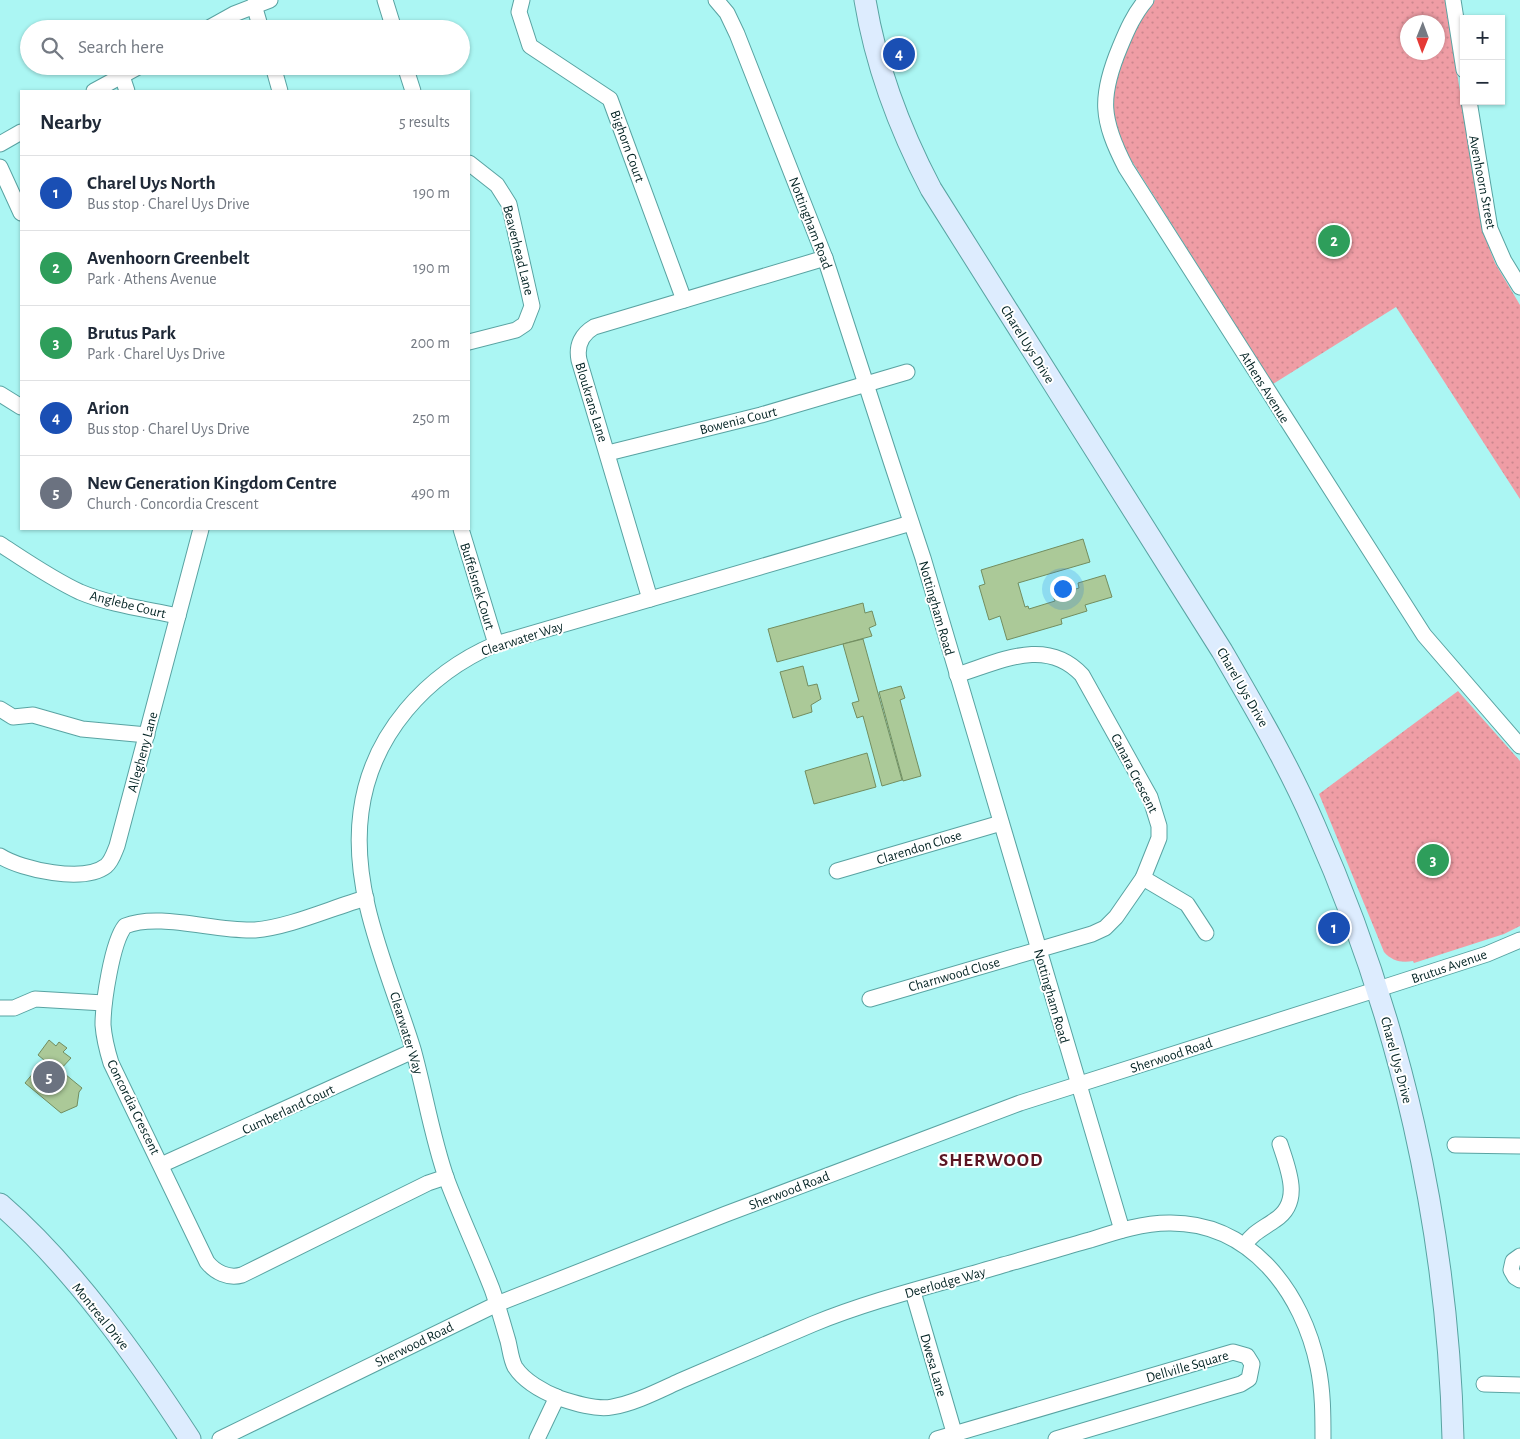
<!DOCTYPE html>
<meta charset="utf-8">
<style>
body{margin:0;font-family:"Alegreya Sans",sans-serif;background:#f2f2f3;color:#1f2937}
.controls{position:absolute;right:15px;top:15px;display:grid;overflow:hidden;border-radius:0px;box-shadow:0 1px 4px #0004}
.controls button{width:45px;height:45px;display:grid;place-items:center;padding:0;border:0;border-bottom:1px solid #e0e1e3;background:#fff;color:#1f2937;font:25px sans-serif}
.compass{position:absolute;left:1400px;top:15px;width:45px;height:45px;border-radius:50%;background:#fff;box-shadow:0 1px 4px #0004;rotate:181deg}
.you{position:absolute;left:1062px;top:588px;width:18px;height:18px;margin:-12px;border:4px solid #fff;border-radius:50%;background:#1a73e8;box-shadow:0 0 0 8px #1a73e833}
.badge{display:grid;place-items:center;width:32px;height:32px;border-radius:50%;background:#b21f44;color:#fff;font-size:16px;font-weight:700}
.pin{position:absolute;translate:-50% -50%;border:2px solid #fff;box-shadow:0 1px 5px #0006}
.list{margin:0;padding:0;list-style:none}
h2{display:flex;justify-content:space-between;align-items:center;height:65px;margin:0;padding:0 20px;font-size:21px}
h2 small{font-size:16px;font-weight:400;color:#747a83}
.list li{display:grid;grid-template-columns:32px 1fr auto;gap:15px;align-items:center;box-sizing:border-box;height:75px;padding:0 20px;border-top:1px solid #e0e1e3}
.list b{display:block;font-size:19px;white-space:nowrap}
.list p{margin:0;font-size:16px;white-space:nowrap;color:#747a83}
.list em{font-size:16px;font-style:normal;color:#747a83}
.icon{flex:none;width:28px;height:28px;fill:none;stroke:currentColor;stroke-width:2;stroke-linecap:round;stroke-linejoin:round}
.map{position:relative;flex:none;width:1520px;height:1439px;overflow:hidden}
.search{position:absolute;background:#fff;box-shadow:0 1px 4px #0004;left:20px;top:20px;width:450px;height:55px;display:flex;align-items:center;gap:12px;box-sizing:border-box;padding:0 18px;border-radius:28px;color:#747a83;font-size:19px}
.panel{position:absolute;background:#fff;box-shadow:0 1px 4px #0004;left:20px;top:90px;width:450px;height:440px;border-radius:0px}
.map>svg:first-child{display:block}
</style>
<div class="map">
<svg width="1520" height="1439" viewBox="0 0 1520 1439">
<defs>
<pattern id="grass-dots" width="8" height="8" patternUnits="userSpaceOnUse" patternTransform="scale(1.25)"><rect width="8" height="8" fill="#ef9da5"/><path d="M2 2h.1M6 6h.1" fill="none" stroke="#cb878e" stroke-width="1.8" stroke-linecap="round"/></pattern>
</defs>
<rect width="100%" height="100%" fill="#abf6f3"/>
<g fill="url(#grass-dots)" fill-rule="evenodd">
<path d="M1155,0H1445L1483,232L1495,263L1520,305V499L1396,307L1273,384L1121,144C1117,131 1112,117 1113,102C1114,67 1133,27 1155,0ZM1408,22H1438V52H1408Z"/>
<path d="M1458,691L1520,761V926L1504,934L1414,963L1413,961C1401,963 1392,961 1384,952L1319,794Z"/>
</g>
<g fill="#abc998" stroke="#728d5f">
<polygon points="1083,539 1090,562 1018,583 1025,607 1028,606 1029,609 1055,601 1053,596 1079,588 1078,583 1105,575 1112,597 1085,605 1087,611 1061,619 1062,624 1007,640 1000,616 989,620 979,586 985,584 981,570"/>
<polygon points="863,603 865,613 872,611 876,625 869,628 872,636 777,662 768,629"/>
<polygon points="863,639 902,780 882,786 863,716 857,718 852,703 859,701 843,644"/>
<polygon points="803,666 808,686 817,684 821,699 811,705 812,712 793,718 780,672"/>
<polygon points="901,686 905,698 900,700 921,776 903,781 879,692"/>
<polygon points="867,753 876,787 814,804 805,771"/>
<polygon points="49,1040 56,1046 59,1042 67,1048 63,1052 71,1058 60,1070 82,1088 79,1092 77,1106 61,1113 25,1083 44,1060 38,1055"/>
</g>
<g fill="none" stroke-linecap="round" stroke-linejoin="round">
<g stroke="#59a3a2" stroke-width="17">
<g id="street">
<polyline points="385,0 394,29"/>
<polyline points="522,0 519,12 530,46 610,99 684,300"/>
<polyline points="716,0 727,13 737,34 825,258 891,461 923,558 1122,1230"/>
<path d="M1146,0C1134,14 1127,30 1120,47C1099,97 1101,120 1126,168L1424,635L1520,746"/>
<polyline points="1453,0 1464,70"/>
<polyline points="254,5 261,29"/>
<polyline points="207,29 234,14 270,0"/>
<polyline points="273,66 280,91"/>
<polyline points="405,66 413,91"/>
<polyline points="122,76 127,91"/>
<polyline points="94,91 140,66"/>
<polyline points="1469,101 1490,229 1504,261 1520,287"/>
<polyline points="0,144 21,132"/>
<polyline points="469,163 497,185 509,204 532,306 525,324 516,330 469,342"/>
<polyline points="0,167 21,213"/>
<polyline points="0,394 21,407"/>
<polyline points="608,453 761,415 907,372"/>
<path d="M911,523L496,644C426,674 371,735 361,812C350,893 390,974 413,1049C425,1092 432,1138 447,1180C461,1217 478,1253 492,1289C498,1306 503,1324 508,1341C510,1349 511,1360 515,1367C524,1381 544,1392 559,1398C574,1403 596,1410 612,1407C635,1403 658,1391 680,1381C724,1362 768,1343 813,1324C874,1299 939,1284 1003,1265C1032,1257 1061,1248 1090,1240C1115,1232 1142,1223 1169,1223C1251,1222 1303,1293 1318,1367C1323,1391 1323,1415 1323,1439"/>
<polyline points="461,529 496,644"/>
<path d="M0,544C26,561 52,579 80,592C111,605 146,609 178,616"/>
<path d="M650,599L579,360C576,345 582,334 594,327L825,258"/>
<polyline points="0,709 13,717 33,715 82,729 147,735"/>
<path d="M0,856C22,870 84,883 106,866C112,861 114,853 117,846L201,529"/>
<polyline points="837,871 1001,823"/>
<polyline points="1143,878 1187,904 1206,933"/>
<path d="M366,898C331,908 290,927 255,930C216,932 159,912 125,926C112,942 103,1003 103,1025C104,1038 107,1050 111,1063L207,1262C215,1272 228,1279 242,1275L428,1183L446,1177"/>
<path d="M870,999L1092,934L1105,928L1116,917L1143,878L1159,838V826L1150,797L1082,675C1046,636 999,662 957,675"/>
<polyline points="0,1008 14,1008 35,999 104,1003"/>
<polyline points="1455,1145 1520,1146"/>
<polyline points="161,1165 413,1051"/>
<path d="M1245,1245C1252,1233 1264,1228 1275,1220C1303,1202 1288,1169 1280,1144"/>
<polyline points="1520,1256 1513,1261 1511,1270 1515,1277 1520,1280"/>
<polyline points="913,1292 956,1439"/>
<polyline points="1484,1384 1520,1385"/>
<polyline points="220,1439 497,1304 726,1214 1020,1103 1394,984 1487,954 1520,940"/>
<polyline points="537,1439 557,1397"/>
<polyline points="937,1439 1233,1352 1247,1356 1252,1364 1249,1379 1241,1384 1056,1439"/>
</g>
</g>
<g stroke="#59a3a2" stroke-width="23">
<g id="secondary">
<path d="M865,0C876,67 900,130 931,189L1222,651C1255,708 1288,764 1314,824C1400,1017 1448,1228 1453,1439"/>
<path d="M0,1204C72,1266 138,1359 190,1439"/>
</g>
</g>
<use href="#street" stroke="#fff" stroke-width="15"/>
<use href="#secondary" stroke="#ddecfe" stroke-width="21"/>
</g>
<g text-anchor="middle" stroke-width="4" stroke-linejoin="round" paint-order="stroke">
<g font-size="14" fill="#032323" stroke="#fff">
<text transform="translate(628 146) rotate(70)" y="5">Bighorn Court</text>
<text transform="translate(1483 182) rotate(79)" y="5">Avenhoorn Street</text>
<text transform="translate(811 223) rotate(69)" y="5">Nottingham Road</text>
<text transform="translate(519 250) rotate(76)" y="5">Beaverhead Lane</text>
<text transform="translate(1028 344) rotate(58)" y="5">Charel Uys Drive</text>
<text transform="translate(1265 387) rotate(58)" y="5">Athens Avenue</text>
<text transform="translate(592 402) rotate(73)" y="5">Bloukrans Lane</text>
<text transform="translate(738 420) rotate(-14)" y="5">Bowenia Court</text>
<text transform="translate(478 586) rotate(73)" y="5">Buffelsnek Court</text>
<text transform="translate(128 604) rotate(14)" y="5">Anglebe Court</text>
<text transform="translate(937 608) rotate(74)" y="5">Nottingham Road</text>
<text transform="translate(522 638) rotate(-18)" y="5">Clearwater Way</text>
<text transform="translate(1243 687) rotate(60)" y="5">Charel Uys Drive</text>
<text transform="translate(142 752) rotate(-75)" y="5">Allegheny Lane</text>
<text transform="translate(1135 773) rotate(63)" y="5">Canara Crescent</text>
<text transform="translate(919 847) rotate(-17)" y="5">Clarendon Close</text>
<text transform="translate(1449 966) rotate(-19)" y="5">Brutus Avenue</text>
<text transform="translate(954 974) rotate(-16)" y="5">Charnwood Close</text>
<text transform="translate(1052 996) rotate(74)" y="5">Nottingham Road</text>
<text transform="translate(407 1033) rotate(73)" y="5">Clearwater Way</text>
<text transform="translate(1171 1055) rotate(-18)" y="5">Sherwood Road</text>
<text transform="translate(1397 1060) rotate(75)" y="5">Charel Uys Drive</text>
<text transform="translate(134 1107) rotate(64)" y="5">Concordia Crescent</text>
<text transform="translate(288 1109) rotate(-25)" y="5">Cumberland Court</text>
<text transform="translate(789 1190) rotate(-21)" y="5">Sherwood Road</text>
<text transform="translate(945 1282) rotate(-16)" y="5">Deerlodge Way</text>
<text transform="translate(101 1316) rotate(51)" y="5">Montreal Drive</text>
<text transform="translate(414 1344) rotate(-26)" y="5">Sherwood Road</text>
<text transform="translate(934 1365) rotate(74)" y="5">Dwesa Lane</text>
<text transform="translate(1187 1366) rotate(-16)" y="5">Dellville Square</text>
</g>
<g font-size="19" font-weight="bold" letter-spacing="1" fill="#5b1623" stroke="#fff">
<text x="991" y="1166">SHERWOOD</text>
</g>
</g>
</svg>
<div class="controls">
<button>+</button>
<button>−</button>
</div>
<svg class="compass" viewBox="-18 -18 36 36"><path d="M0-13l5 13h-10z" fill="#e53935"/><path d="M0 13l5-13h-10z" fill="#747a83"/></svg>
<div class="you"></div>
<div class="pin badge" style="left:1334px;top:928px;background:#1a4fb4">1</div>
<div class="pin badge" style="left:1334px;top:241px;background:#2e9e5b">2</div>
<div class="pin badge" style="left:1433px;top:860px;background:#2e9e5b">3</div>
<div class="pin badge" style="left:899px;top:54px;background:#1a4fb4">4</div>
<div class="pin badge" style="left:49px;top:1077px;background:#6b7280">5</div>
<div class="search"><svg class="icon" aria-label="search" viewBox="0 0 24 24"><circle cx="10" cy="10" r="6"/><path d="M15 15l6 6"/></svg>Search here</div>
<section class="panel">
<h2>Nearby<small>5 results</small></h2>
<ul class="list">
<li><span class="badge" style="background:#1a4fb4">1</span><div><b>Charel Uys North</b><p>Bus stop · Charel Uys Drive</p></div><em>190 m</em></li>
<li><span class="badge" style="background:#2e9e5b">2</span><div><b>Avenhoorn Greenbelt</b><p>Park · Athens Avenue</p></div><em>190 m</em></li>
<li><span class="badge" style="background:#2e9e5b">3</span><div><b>Brutus Park</b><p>Park · Charel Uys Drive</p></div><em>200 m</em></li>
<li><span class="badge" style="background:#1a4fb4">4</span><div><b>Arion</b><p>Bus stop · Charel Uys Drive</p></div><em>250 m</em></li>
<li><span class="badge" style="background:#6b7280">5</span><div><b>New Generation Kingdom Centre</b><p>Church · Concordia Crescent</p></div><em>490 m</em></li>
</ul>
</section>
</div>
